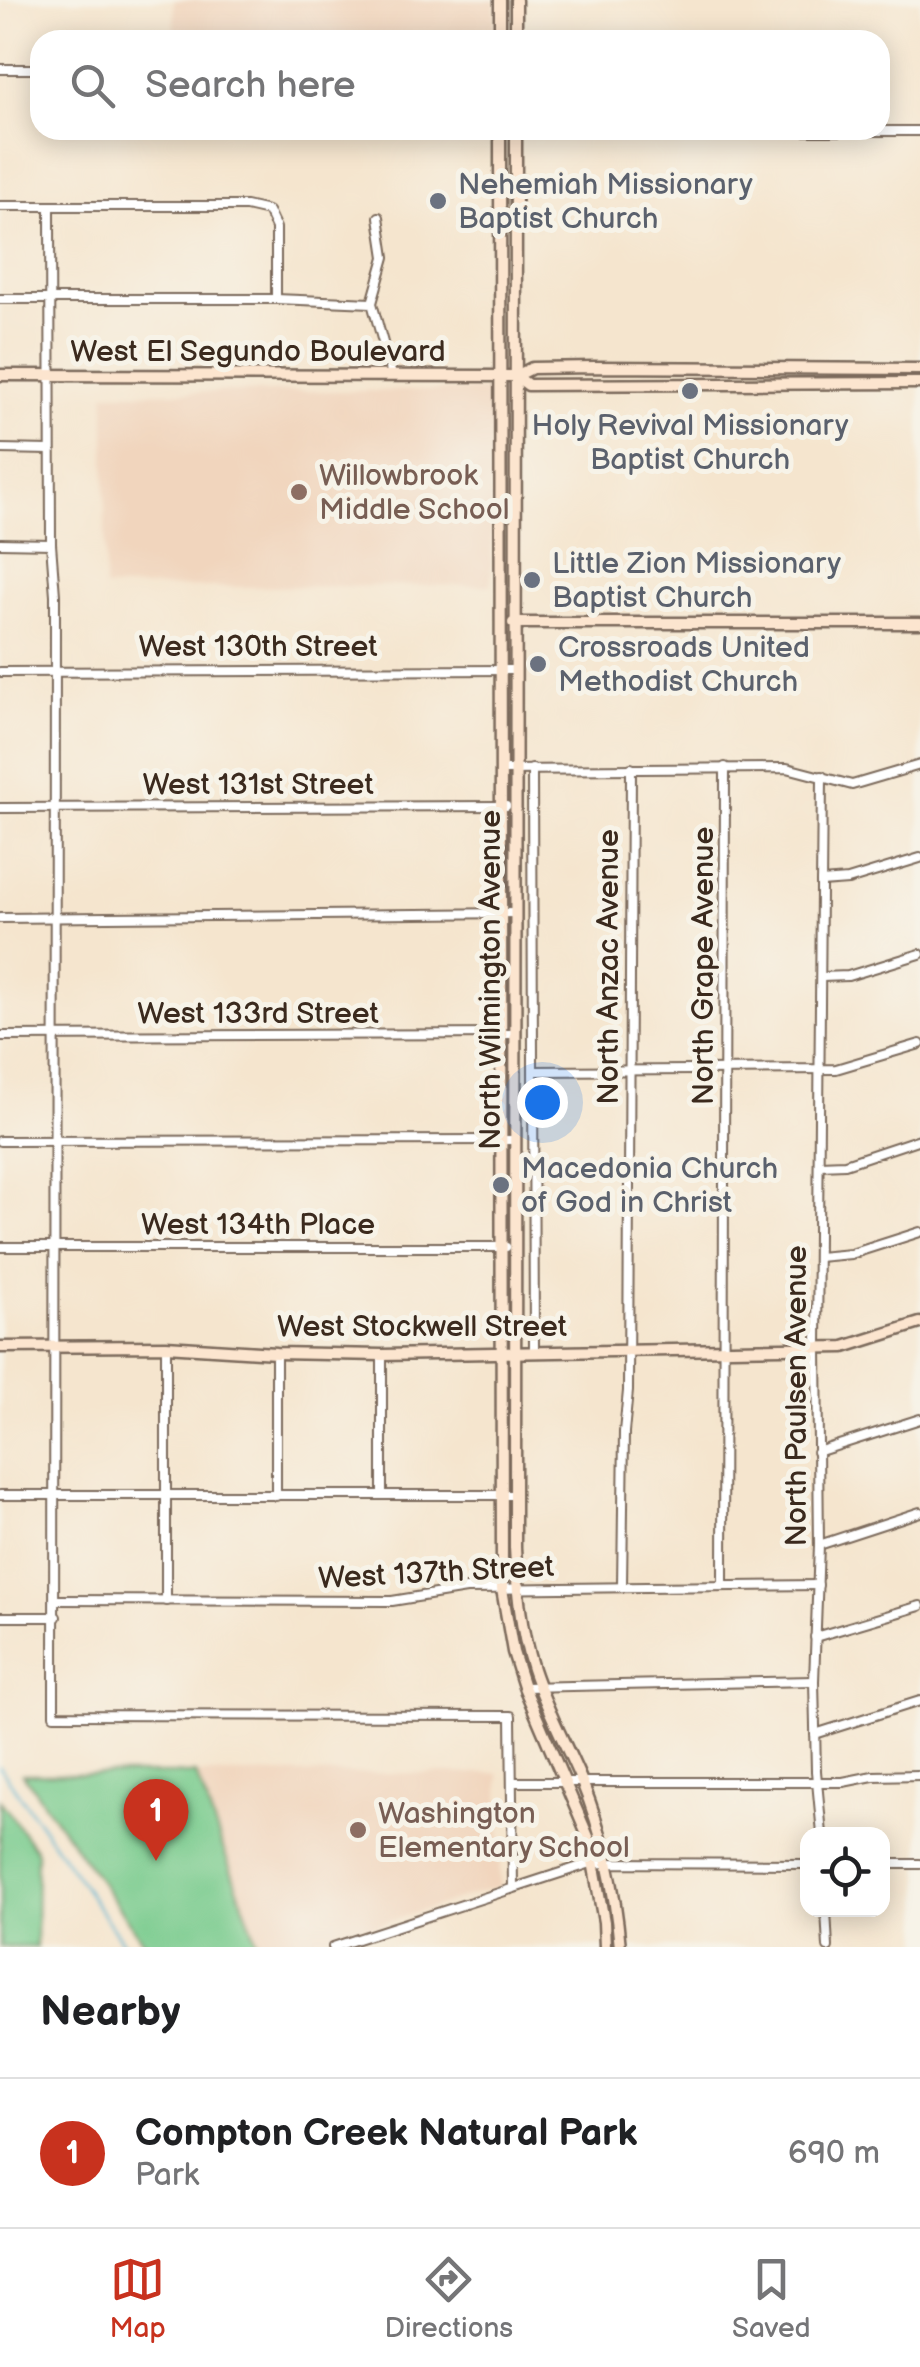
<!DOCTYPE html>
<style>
body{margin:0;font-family:"Balsamiq Sans",sans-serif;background:#f6f6f6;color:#202124}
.controls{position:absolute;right:30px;bottom:30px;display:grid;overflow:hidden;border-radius:20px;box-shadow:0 5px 25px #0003}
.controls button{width:90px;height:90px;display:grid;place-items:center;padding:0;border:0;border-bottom:2px solid #e0e0e0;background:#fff;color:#202124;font:50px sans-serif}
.you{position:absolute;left:542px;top:1102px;width:35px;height:35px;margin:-25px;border:8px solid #fff;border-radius:50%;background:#1a73e8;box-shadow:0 0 0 15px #1a73e833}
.badge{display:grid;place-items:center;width:65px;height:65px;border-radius:50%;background:#c8321e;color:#fff;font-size:32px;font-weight:700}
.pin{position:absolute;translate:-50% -82px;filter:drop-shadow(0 2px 5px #0008)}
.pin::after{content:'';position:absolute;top:52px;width:35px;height:30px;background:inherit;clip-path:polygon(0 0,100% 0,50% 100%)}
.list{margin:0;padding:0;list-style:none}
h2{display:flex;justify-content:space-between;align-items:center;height:130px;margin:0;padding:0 40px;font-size:42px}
h2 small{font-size:32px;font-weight:400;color:#757577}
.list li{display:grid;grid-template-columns:65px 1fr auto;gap:30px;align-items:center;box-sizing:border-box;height:150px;padding:0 40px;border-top:2px solid #e0e0e0}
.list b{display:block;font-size:38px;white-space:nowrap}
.list p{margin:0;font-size:32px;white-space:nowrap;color:#757577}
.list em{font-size:32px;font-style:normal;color:#757577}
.icon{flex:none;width:55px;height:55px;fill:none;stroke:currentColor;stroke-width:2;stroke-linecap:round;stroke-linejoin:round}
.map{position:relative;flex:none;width:920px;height:1947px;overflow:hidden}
.search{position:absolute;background:#fff;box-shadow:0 5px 25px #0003;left:30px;right:30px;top:30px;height:110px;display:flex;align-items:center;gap:25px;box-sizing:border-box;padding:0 35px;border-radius:30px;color:#757577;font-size:38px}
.sheet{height:280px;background:#fff}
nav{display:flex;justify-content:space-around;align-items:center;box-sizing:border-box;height:140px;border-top:2px solid #e0e0e0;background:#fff;font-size:28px;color:#757577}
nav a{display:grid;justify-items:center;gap:5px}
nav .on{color:#c8321e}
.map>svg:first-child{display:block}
</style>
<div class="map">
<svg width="920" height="1947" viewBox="0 0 920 1947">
<rect width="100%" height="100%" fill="#f7f3e8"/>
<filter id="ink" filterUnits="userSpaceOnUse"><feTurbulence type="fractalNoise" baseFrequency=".01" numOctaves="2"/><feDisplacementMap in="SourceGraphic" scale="20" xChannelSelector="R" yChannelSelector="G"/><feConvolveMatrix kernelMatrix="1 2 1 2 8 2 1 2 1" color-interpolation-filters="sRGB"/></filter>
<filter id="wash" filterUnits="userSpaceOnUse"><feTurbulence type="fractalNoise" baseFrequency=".0048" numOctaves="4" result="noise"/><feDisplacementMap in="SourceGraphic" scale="40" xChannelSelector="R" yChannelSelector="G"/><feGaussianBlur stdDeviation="2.25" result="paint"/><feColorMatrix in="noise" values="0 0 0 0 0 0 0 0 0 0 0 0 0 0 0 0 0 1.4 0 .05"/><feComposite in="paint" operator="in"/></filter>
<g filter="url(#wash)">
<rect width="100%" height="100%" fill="#f5e5ce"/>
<g fill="#f1d5bd">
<rect x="174" y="0" width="321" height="40"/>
<polygon points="489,390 494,398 491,585 105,588 105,393"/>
<polygon points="499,1773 500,1886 308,1947 260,1947 196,1774"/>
</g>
<g fill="#78cb8d" stroke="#5a7a56" stroke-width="2.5">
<polygon points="23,1774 196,1774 259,1947 147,1947"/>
<polygon points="0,1800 37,1852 36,1947 0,1947"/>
</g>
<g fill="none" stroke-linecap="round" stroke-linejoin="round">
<polyline stroke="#50b1cf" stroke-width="2.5" points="0,1767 126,1947"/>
</g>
</g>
<g filter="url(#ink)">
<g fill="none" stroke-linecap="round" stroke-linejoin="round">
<g stroke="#7c6b5c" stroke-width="12">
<g id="street">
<polyline points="0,69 40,69"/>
<polyline points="500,131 920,131"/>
<polyline points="0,206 246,206 268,211 276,228 276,299"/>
<polyline points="50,207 51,544 55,595 54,1715 511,1716 513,1888"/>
<polyline points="379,217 385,257 372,303 392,375"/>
<polyline points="0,299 276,299 372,303"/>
<polyline points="0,449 50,450"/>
<polyline points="0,543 51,544"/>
<polyline points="0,672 515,670"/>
<polyline points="532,769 534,1350"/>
<polyline points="502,770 787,768 852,785 920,765"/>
<polyline points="822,776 817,1347 819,1545 814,1681 816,1771 822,1834"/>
<polyline points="0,808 506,806"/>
<polyline points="821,882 848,880 920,858"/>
<polyline points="0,918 515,913"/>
<polyline points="822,977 848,976 920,954"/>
<polyline points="0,1036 515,1034"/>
<polyline points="535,1071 836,1069 920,1044"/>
<polyline points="0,1141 515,1140"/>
<polyline points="819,1165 845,1164 920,1139"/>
<polyline points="0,1247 506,1247"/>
<polyline points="818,1257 851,1254 920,1232"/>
<polyline points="166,1346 166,1601"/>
<polyline points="276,1353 276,1496"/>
<polyline points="817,1452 920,1419"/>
<polyline points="0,1495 515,1495"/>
<polyline points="382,1495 382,1355"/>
<polyline points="819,1545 920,1512"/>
<polyline points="723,1585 725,767"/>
<polyline points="622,1586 624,1432 628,1391 631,768"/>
<polyline points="56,1600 392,1601 466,1589 818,1585"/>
<polyline points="0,1617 56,1617"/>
<polyline points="815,1637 920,1606"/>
<polyline points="524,1687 814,1681"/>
<polyline points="815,1734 920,1701"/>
<polyline points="512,1782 843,1782 873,1776 920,1775"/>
<polyline points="882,1864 920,1864"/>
<polyline points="826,1910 828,1947"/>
<polyline points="333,1947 591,1863 808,1864"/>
</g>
</g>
<g stroke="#7c6b5c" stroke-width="15">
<g id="secondary">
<polyline points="500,0 500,40"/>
<polyline points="516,40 516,0"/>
<polyline points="500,130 502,1589 513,1652 524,1687 589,1839 604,1922 605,1947"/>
<path d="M516,130L515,1547C517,1588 520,1629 533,1669C546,1709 566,1744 582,1782C604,1835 615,1890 620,1947"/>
<polyline points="0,375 516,376 532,368 594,367 920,369"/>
<polyline points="516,376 528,385 920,383"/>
<polyline points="513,623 920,623"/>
<polyline points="0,1347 166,1346 276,1353 382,1355 844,1347 920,1323"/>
</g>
</g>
<use href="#street" stroke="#fff" stroke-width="8"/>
<use href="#secondary" stroke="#fce5cf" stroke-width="10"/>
</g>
</g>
<g fill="#6b7280" stroke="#f7f3e8" stroke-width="4">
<circle cx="438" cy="201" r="10"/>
<circle cx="690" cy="391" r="10"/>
<circle cx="532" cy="580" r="10"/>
<circle cx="538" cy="664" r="10"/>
<circle cx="501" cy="1185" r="10"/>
</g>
<g fill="#8d6e63" stroke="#f7f3e8" stroke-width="4">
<circle cx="299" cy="492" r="10"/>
<circle cx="358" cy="1830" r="10"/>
</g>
<g text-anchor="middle" stroke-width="10" stroke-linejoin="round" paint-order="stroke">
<g font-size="30" fill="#5b616d" stroke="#f7f3e8" text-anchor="start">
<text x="458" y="194">Nehemiah Missionary<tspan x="458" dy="34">Baptist Church</tspan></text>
<text x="690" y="435" text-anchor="middle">Holy Revival Missionary<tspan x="690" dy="34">Baptist Church</tspan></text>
<text x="552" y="573">Little Zion Missionary<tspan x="552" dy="34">Baptist Church</tspan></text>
<text x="558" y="657">Crossroads United<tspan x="558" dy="34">Methodist Church</tspan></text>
<text x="521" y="1178">Macedonia Church<tspan x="521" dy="34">of God in Christ</tspan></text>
</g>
<g font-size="30" fill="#3b2a1e" stroke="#f7f3e8">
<text x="258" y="361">West El Segundo Boulevard</text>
<text x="258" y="656">West 130th Street</text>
<text x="258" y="794">West 131st Street</text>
<text transform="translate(703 966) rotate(-90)" y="10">North Grape Avenue</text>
<text transform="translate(608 967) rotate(-90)" y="10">North Anzac Avenue</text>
<text transform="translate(490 980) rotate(-90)" y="10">North Wilmington Avenue</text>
<text x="258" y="1023">West 133rd Street</text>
<text x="258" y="1234">West 134th Place</text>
<text x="422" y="1336">West Stockwell Street</text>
<text transform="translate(796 1396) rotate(-90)" y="10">North Paulsen Avenue</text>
<text transform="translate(436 1572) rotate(-3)" y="10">West 137th Street</text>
</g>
<g font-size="30" fill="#785e54" stroke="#f7f3e8" text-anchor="start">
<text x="319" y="485">Willowbrook<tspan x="319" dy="34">Middle School</tspan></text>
<text x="378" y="1823">Washington<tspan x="378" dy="34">Elementary School</tspan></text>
</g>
</g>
</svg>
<div class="controls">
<button><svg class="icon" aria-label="locate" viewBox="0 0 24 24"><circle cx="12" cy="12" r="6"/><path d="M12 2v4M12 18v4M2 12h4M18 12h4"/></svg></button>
</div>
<div class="you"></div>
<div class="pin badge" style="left:156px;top:1861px">1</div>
<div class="search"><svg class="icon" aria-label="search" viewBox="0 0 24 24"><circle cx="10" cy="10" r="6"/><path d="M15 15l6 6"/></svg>Search here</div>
</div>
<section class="sheet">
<h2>Nearby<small></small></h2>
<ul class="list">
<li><span class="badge">1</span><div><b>Compton Creek Natural Park</b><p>Park</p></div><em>690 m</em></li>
</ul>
</section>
<nav>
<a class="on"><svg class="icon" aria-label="map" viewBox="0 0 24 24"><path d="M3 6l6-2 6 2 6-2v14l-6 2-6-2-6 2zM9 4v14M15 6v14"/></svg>Map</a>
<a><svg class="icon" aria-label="directions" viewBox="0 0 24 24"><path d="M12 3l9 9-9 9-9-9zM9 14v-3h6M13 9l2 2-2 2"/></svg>Directions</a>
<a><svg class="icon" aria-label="saved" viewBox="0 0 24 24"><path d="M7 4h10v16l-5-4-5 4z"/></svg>Saved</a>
</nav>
